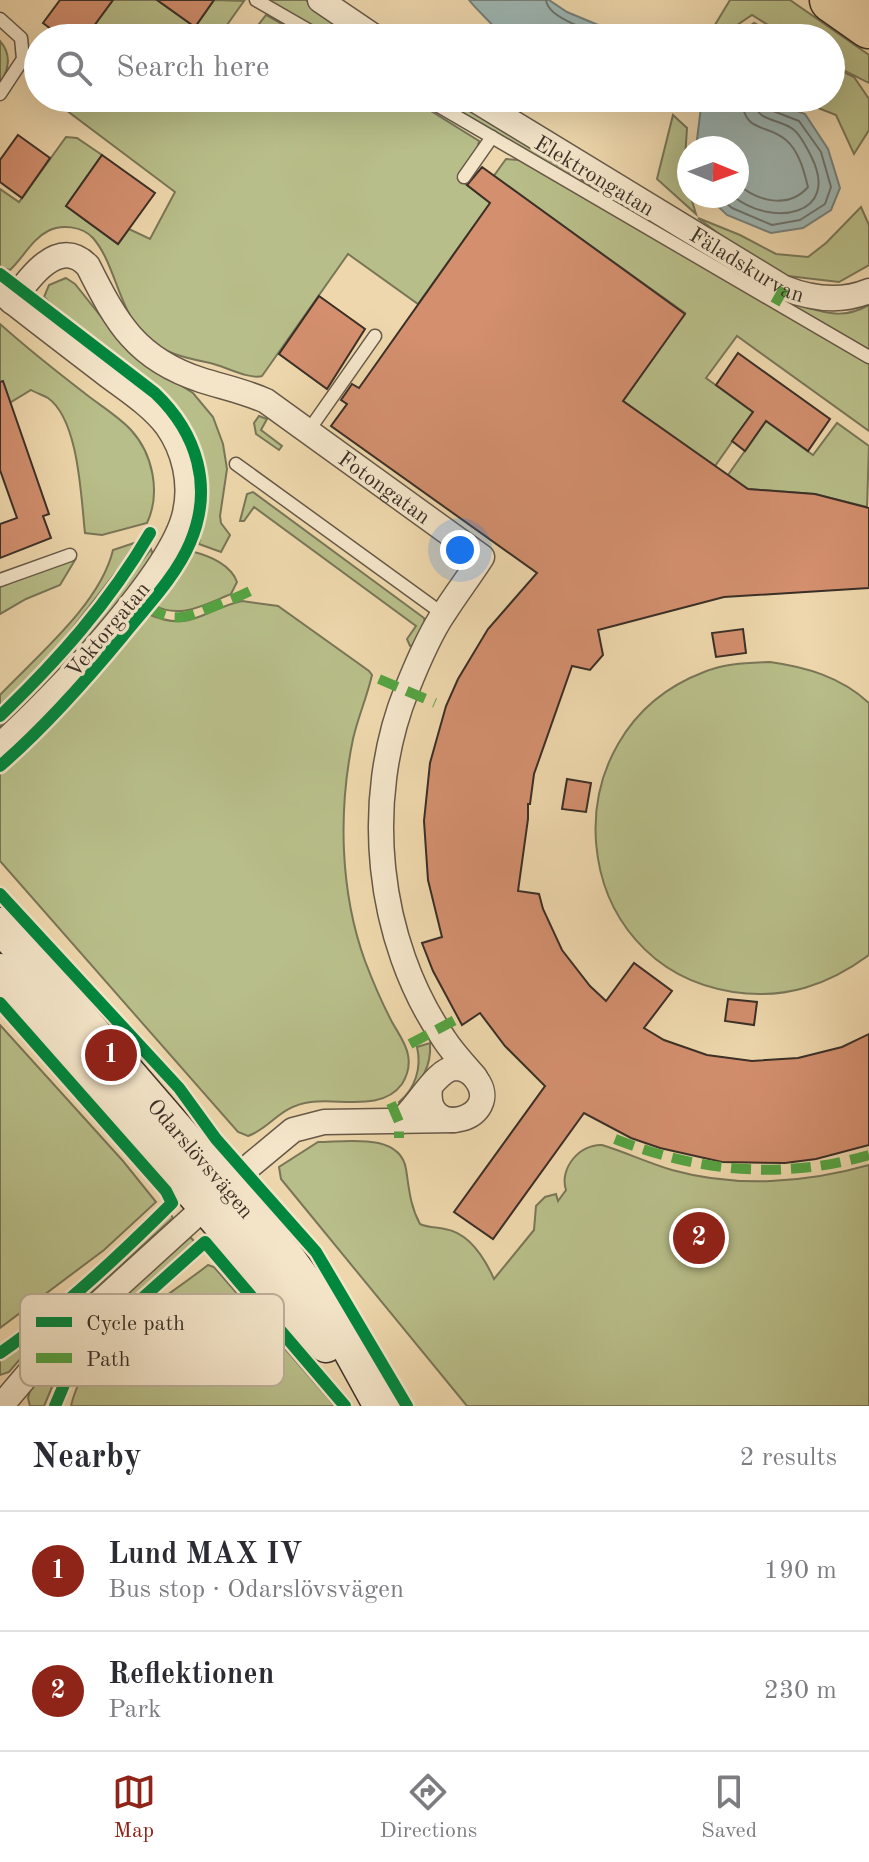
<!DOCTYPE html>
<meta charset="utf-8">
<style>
body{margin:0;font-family:"Old Standard TT",serif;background:#f2f2f3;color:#2b2b33}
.compass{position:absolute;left:677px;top:136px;width:72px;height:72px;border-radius:50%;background:#fff;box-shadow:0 8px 32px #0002;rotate:91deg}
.you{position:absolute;left:460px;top:550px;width:28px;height:28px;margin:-20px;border:6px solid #fff;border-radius:50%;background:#1a73e8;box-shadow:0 0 0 12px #1a73e833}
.badge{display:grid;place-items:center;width:52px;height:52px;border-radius:50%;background:#8f2418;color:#fff;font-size:26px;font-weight:700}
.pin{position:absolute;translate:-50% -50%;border:4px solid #fff;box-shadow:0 2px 8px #0006}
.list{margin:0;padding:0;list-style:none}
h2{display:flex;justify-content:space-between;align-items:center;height:104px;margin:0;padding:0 32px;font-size:34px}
h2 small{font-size:26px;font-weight:400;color:#7c7c81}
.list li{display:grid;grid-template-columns:52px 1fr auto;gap:24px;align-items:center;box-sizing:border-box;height:120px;padding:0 32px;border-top:2px solid #e1e1e2}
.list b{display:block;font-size:30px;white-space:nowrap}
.list p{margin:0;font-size:26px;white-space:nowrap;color:#7c7c81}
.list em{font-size:26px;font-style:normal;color:#7c7c81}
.icon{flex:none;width:44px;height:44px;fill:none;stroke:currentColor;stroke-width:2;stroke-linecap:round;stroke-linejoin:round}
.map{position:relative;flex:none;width:869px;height:1406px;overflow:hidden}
.search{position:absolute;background:#fff;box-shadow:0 8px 32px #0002;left:24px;right:24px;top:24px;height:88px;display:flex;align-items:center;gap:20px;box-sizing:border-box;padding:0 28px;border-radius:44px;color:#7c7c81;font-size:30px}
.sheet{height:344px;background:#fff}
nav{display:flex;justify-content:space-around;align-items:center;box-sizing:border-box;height:112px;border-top:2px solid #e1e1e2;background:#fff;font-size:22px;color:#7c7c81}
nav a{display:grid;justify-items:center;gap:4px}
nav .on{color:#8f2418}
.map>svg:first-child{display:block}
</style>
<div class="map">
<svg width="869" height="1406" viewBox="0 0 869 1406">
<rect width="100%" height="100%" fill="#eed7ac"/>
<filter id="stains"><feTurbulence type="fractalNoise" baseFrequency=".0025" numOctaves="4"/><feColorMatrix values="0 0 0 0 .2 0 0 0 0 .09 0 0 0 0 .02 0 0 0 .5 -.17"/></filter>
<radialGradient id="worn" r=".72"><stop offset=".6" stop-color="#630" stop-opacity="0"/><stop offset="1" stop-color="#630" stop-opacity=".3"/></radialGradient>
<g fill="#b8be89" stroke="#797658" stroke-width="2">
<polygon points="113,0 157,0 195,27 214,0 244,1 222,32 229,38 85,38"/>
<polygon points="268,0 306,0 336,22 363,38 333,38"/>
<polygon points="730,0 790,0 869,55 869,83 831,64 831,38 789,38 752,15 718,38 707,38"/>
<polygon points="266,15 306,38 248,38"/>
<polygon points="754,23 784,38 734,38"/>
<path d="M0,41C12,55 9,69 0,84Z"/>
<polygon points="831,66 854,77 869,99 869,130 854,154 836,115 793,98 831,98"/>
<path d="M50,98H410L479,141L477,150L458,178L480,195L506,159L519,160L869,364V431L737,336L706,378L753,412L715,466L623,401L685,313L504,184L418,304L348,254L262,376C250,380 224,366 210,363C186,358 161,353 144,335C118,308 115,263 93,238C82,226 61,224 48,231C32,239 23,258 10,270L0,267V189L19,202L66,137L77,138L102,155L66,206L118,244L129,229L150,239L175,192Z"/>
<path d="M437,98H465L809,308C832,315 847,317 869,305V350Z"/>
<polygon points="673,115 687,128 684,175 696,214 657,179"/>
<polygon points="861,207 869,225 869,265 839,282 771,274 698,218 740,235 776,254 808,257 826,243"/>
<path d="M66,278L75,284L131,354L193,393L213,417L223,444L227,469L220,516L221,523L230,535L221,552L199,544C225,389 131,387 44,297L49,285Z"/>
<path d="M0,324C28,349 57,372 87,395C101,406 119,417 131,430C153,454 161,493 147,523L102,535L85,533C81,498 79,420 48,398C43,395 36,393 31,390L11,402L0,406Z"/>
<polygon points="259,416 267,419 261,430 282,446 279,450 256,434 254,423"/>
<polygon points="766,421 813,455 837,423 869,446 867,507 815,494 748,489 728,475"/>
<polygon points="253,492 424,618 426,628 416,645 410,646 407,639 416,626 254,507 244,521 240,521 247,494"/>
<path d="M140,541L43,666L0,707V695C38,655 100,604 113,550Z"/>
<polygon points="151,549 153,555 103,627 0,734 0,725 66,659"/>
<path d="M194,552C210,556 231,565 237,582L231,594C206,604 180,620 154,605Z"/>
<polygon points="75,560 60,585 26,599 0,614 0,587 52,566"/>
<path d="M242,601L278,606L369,671L372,675C367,697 358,717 353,739C338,811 340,892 365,961C373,982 382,1003 392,1022C398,1033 406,1043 408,1055C410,1065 407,1076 402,1084C382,1112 340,1098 311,1102C279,1106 271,1128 248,1136L238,1132L0,861V770L83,690L148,614C191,633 202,610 242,601Z"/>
<path d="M770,662C806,667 841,677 869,703V955C828,985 785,1000 733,992C565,966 546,732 704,672C725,663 747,663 770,662Z"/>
<polygon points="0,1025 123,1161 156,1202 104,1250 0,1328"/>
<path d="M430,1043C432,1071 418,1084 400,1105L399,1102C415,1089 422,1068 417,1047Z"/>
<path d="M318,1142C345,1142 400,1132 406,1169C409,1188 410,1206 420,1224C429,1228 436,1227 445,1229C470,1233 485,1259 494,1279L534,1230L536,1206L545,1197L556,1194L558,1201L566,1190C559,1169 579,1144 602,1145C625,1152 648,1163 672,1170C736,1188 806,1183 869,1165V1406H467L281,1179L279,1167Z"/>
<polygon points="168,1210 173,1218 27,1351 9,1372 0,1375 0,1356 17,1344"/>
<polygon points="190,1237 195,1242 71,1354 55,1380 44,1406 30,1406 28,1398 32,1383 51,1356"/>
<path d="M208,1265L214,1267L335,1406H71C85,1342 160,1303 208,1265Z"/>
</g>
<g fill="#9eb7b4" stroke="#76817c" stroke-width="2">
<path d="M469,0H549L567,12L603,27L632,34L638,38H503C493,23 480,14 469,0Z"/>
<polygon points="764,98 805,114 828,149 840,188 831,210 803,228 771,233 727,215 707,196 737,196 737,148 696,148 702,99"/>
</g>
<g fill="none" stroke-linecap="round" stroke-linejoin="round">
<g stroke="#6c736e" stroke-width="2">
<path d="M546,0C548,20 598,33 616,38"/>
<path d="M737,183C757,202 789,209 808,187C804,171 799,151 786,140C767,123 743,134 742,98"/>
<polyline points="718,196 732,208 772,225 800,220 825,204 831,187 821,152 799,121 768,109 764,98"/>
<path d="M733,196C770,227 842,217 811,156C807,148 800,135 794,130C779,117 755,124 754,98"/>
</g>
</g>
<g fill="#d38f6e" stroke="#3a2f27" stroke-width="2">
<polygon points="60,0 113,0 85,38 63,38 43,23"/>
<polygon points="157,0 214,0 195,27"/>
<polygon points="18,135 50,158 22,198 0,182 0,160"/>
<polygon points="102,155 155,193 118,244 66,206"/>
<polygon points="482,167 685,314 623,401 748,489 815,494 869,508 869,588 724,597 598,630 603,655 590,670 572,666 534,774 530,804 528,804 528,819 518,891 539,894 543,909 562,950 590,986 606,1001 634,963 672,991 644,1028 664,1040 707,1055 752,1061 798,1058 842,1047 869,1034 869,1145 816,1159 785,1163 722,1162 660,1148 631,1138 584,1113 493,1239 454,1212 545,1086 505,1046 480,1013 462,1025 433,971 422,943 442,937 428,880 424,821 430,763 446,706 458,679 488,629 537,573 331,426 347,404 341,400 352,384 359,388 490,203 467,185"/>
<polygon points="319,296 365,329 327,389 279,354"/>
<polygon points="738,353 830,419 808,451 766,421 745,451 732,441 753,412 716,385"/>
<polygon points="3,381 49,514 43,516 51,538 0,558 0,524 17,518 0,470 0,382"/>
<polygon points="743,629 746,653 716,657 712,633"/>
<polygon points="567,779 591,783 586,812 562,809"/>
<polygon points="728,999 757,1002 754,1025 725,1021"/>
</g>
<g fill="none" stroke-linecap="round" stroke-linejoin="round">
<g stroke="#675948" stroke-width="15">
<g id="service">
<polyline points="256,0 322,38"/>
<polyline points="0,19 21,38 23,59 0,94"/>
<polyline points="425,98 869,357"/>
<polyline points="464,177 492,137"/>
<polyline points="309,430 375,336"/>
<polyline points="236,464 443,614"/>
<polyline points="0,580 70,555"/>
</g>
</g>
<g stroke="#675948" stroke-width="27">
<g id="minor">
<polyline points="320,0 376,38"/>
<path id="s1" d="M472,98L784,288C812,299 840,303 869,291"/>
<path d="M0,292C35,320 71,347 106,374C127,390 151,405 167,426C184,450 192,483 185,513C172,573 48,703 0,745"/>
<path id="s2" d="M12,302C28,279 59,235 88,266C117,324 137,359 201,380C223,387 244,391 266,401L482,557C470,576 456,594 444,613C429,635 417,664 407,689C362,800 376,940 444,1039C453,1053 464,1064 475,1077"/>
<path d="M399,1122C417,1108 436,1069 455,1068C463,1068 471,1072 476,1079C505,1118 423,1143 430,1088"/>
<polyline points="1,1406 51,1347 252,1164 293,1130 324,1122 454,1120"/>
</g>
</g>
<g stroke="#3a2f27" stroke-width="37">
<g id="secondary">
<path id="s3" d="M0,925L286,1256L337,1326L381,1406"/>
<polyline points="0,971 326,1345"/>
</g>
</g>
<g stroke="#3a2f27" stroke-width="47">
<polyline id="motorway" points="832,0 869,26"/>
</g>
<use href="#service" stroke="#f4e5c9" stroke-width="12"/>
<use href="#minor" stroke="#f4e5c9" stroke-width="24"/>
<use href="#secondary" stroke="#f4e5c9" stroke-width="34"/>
<use href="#motorway" stroke="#eed7ac" stroke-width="44"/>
<g stroke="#54a442" stroke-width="10" stroke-dasharray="20 10" stroke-linecap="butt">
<polyline points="775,304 784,288"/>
<path d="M148,605C169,625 188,617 212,607C228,601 243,595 258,587"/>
<polyline points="379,679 435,703"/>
<polyline points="410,1044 455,1020"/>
<polyline points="391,1103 399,1122 399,1138"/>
<path d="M615,1139C698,1172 782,1180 869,1155"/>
</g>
<g stroke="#f4e5c9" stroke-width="17">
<g id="cycleway">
<path d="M0,274L155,393C197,433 214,487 190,543C175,578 145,608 122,637C84,683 45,727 0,766"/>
<path d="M0,716C58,660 109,603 150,533"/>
<polyline points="0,894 179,1088 216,1139 316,1252 407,1406"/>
<path d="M0,1003L166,1191L172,1203C121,1254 60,1312 0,1353"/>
<polyline points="55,1406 72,1366 81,1353 205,1242 345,1406"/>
</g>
</g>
<use href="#cycleway" stroke="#00873e" stroke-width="12"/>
</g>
<g text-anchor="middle" stroke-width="7" stroke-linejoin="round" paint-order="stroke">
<g font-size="22" fill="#3a2f27" stroke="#f4e5c9">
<text transform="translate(595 175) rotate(31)" y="8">Elektrongatan</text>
<text dy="8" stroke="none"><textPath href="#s1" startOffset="322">Fäladskurvan</textPath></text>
<text dy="8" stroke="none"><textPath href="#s2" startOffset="480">Fotongatan</textPath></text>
<text transform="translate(107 629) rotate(-50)" y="8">Vektorgatan</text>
<text dy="8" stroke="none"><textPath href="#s3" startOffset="308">Odarslövsvägen</textPath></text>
</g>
</g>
<rect x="20" y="1294" width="264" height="92" rx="12" fill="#f4e5c9" stroke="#bcae98" stroke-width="2"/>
<rect x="36" y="1317" width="36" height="10" fill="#00873e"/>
<rect x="36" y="1353" width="36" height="10" fill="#54a442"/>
<g font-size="22" fill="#3a2f27">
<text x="86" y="1330">Cycle path</text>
<text x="86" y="1366">Path</text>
</g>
<rect width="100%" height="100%" filter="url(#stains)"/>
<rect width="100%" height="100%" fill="url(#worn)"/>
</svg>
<svg class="compass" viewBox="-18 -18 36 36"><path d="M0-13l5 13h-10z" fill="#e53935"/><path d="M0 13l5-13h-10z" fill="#7c7c81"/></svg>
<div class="you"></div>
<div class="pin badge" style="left:111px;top:1055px">1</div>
<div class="pin badge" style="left:699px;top:1238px">2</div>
<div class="search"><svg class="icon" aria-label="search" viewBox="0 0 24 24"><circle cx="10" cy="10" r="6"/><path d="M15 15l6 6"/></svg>Search here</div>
</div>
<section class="sheet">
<h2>Nearby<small>2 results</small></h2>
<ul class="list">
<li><span class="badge">1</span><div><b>Lund MAX IV</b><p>Bus stop · Odarslövsvägen</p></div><em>190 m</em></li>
<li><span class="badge">2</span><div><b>Reflektionen</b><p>Park</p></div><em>230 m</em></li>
</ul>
</section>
<nav>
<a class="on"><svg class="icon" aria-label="map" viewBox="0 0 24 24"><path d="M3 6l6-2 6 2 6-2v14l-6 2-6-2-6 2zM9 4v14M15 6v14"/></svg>Map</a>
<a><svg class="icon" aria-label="directions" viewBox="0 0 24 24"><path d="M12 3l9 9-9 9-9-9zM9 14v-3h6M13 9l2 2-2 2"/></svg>Directions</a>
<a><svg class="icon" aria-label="saved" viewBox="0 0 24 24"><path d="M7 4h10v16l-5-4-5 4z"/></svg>Saved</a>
</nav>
